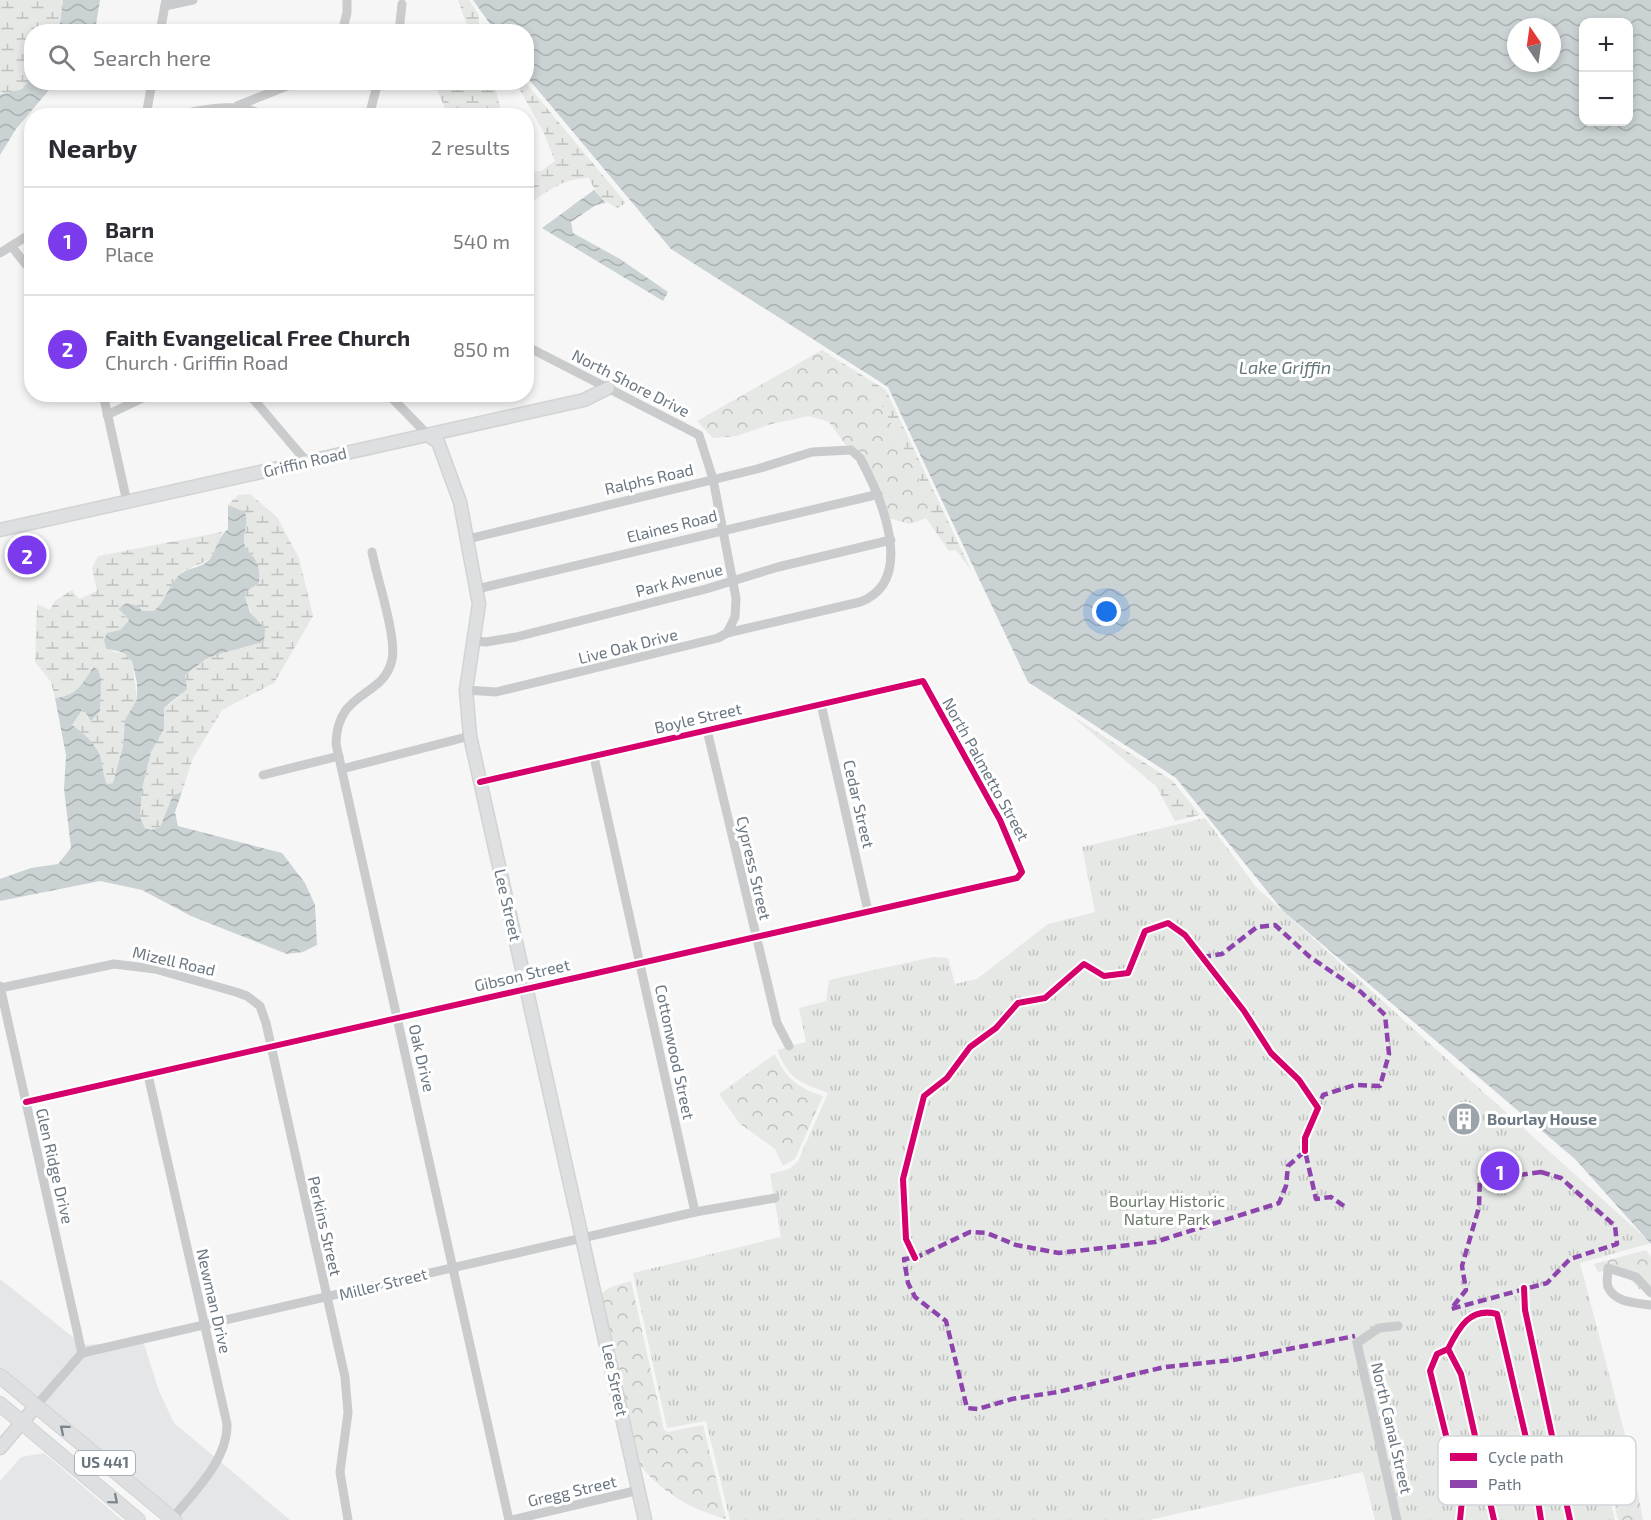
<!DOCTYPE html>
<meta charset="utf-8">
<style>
body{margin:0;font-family:"Exo 2",sans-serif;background:#f2f2f3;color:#2b2b33}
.controls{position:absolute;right:18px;top:18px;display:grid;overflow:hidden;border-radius:12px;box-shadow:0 3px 9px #0003}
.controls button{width:54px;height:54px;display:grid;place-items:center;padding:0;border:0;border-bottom:2px solid #e1e1e2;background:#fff;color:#2b2b33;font:30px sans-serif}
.compass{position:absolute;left:1507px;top:18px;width:54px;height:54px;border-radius:50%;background:#fff;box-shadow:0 3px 9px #0003;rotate:347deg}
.you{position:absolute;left:1107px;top:612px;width:21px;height:21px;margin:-15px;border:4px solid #fff;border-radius:50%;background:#1a73e8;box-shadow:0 0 0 9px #1a73e833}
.badge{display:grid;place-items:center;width:39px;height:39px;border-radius:50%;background:#7c3aed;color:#fff;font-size:20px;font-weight:700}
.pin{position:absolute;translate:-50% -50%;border:3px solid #fff;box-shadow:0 2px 6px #0006}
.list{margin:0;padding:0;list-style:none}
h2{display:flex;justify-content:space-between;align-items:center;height:78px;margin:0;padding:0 24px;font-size:26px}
h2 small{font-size:20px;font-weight:400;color:#7c7c81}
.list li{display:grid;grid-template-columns:39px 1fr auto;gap:18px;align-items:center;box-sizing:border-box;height:108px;padding:0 24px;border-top:2px solid #e1e1e2}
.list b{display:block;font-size:22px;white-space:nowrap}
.list p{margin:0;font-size:20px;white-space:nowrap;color:#7c7c81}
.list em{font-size:20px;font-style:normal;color:#7c7c81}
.icon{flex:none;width:33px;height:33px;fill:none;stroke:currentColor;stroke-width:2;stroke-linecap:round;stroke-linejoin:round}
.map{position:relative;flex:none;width:1651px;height:1520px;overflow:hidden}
.search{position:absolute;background:#fff;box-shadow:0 3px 9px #0003;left:24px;top:24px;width:510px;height:66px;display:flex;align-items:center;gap:15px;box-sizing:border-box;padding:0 21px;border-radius:24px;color:#7c7c81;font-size:22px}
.panel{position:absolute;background:#fff;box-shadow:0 3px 9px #0003;left:24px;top:108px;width:510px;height:294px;border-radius:24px}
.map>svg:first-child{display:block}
</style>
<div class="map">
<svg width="1651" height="1520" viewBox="0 0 1651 1520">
<defs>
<pattern id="forest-crowns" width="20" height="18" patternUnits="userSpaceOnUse" patternTransform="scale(1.5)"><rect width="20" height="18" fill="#e5e8e4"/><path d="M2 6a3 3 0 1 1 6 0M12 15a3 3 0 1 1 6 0" fill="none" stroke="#bec1be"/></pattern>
<pattern id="wetland-marsh" width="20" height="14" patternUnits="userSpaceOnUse" patternTransform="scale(1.5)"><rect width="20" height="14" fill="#e5e8e4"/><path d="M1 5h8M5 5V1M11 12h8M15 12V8" fill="none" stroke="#bec1be"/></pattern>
<pattern id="park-tufts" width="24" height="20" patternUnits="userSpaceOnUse" patternTransform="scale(1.5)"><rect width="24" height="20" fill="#e5e8e4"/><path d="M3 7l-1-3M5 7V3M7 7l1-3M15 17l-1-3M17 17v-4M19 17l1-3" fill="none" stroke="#bec1be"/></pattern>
<pattern id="water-waves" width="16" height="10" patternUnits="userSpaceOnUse" patternTransform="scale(1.5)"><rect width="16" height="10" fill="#cbd2d4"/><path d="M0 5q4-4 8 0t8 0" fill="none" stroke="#a9afb1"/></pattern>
</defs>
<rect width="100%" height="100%" fill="#f6f6f6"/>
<g fill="#e5e6e7">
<polygon points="0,1279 83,1345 143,1341 159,1391 174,1423 290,1520 181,1520 39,1403 0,1370"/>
<polygon points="44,1453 122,1520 0,1520 0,1481 21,1457"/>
</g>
<g fill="url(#forest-crowns)">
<polygon points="822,350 871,384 931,502 926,518 910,524 888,518 856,459 829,422 809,416 771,424 737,436 713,438 697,421"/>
<path d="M775,1054C785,1078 798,1088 823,1096L795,1159L783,1166L775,1149L739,1123L719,1094Z"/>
<polygon points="1646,1250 1651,1257 1651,1288 1639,1289 1620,1268 1598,1272 1594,1264"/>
<path d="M631,1281L664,1430L668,1432L703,1425L726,1519C690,1509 659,1491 637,1461L600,1294L611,1287Z"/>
<polygon points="1630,1449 1643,1520 1618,1520 1603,1457"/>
</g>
<g fill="url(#wetland-marsh)">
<polygon points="0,0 63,0 59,31 32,32 31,78 22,89 0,95"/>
<polygon points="458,0 469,0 479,15 479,31 469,31"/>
<polygon points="434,83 494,83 502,115 448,115"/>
<path d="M516,83H526L626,203L617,208C603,201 595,193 589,178C562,178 548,192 527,205V172L541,171L555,161L543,131Z"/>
<polygon points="820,349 886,390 972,572 956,550 949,551 926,518 931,502 871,384"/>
<path d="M250,494L277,517L299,558L313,616L274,683L222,710L193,758L182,792L173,795L160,827L151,830L145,828L140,817L142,789L151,752L164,729V708C178,699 186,693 184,675L206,659L222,652L264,642C260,624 251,614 245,597L247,591L259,583C262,552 244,556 244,540C244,529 249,524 245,512L228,505L238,495Z"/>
<path d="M222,532L217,548L207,561L183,571L173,582L163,603L154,611L123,615L129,619L120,630L108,633L113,652L124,653L132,661L137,699L125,720L123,746L113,783L107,784C94,759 103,743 71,726L84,709L88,719L98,669L92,667C83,684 76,696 55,698L51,682L35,662L37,604L50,610L55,601L72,590L79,599L97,591L92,568L98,556Z"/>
<polygon points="1069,714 1173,781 1200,815 1175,821 1156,786"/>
</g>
<path fill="url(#park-tufts)" d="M1205,818L1256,887L1651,1243L1580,1263L1628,1446L1598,1454L1615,1520H1375L1363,1472L1149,1520H730L706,1421L667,1428L633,1273L781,1237L770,1174L789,1169L798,1161L828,1093C799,1082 790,1080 777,1050L806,1042L799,1008L826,1001L829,980L933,957L948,958L955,984L977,979L1048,924L1095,912L1082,847Z"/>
<g fill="url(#water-waves)" fill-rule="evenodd">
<polygon points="63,0 100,0 95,31 59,31"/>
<path d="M473,0H1651V1244L1575,1159L1283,911L1176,778L1028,682L888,387L671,249L527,77L526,32L495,31ZM1628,22V122H1584V22ZM1516,27H1552V63H1516Z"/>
<polygon points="31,78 32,82 55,83 16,129 0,155 0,95 22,89"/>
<polygon points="594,190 606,203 596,205 571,222 573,233 620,259 668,292 663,301 542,228"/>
<path d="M228,505L245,512C249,524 244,529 244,540C244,556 262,552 259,583L247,591L245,597L250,612L265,629L264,642L222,653L206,659L185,675L187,689L164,708V729L151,752L142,789L140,817L145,828L151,830L160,827L173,795L182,792L175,812L178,826L282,853L305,883L315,905L317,945L303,952L287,954L191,916L142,890L100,881L0,901V879L31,868L58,864L71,848L64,789L66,755L55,698C77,696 82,684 93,667L98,669L101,680L100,711L91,721L83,709L72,725C84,733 97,745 101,759C103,768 103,776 107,784L113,783L123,746L125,720L137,699V683L132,661L124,653L106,648L104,640L107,633L120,630L129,620L119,609L126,603L138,606L142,611H154C167,600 169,582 182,573C190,567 201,568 208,561C217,551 218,536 228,529Z"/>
</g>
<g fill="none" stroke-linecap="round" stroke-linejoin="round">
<g stroke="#d2d3d3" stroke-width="15">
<g id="secondary">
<polyline points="429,436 438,442 460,502 479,604 466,690 470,736 645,1520"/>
<polyline points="0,530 584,400 608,388"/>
<polyline points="0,1448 36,1406"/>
</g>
</g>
<g stroke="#d2d3d4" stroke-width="16">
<g id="primary">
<polyline points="0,1376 174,1520"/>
<polyline points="0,1404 138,1520"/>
</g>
</g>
<g stroke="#c9cbcc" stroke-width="9">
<polyline points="165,6 193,0"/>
<polyline points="160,32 166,0"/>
<polyline points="342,32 347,13 347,0"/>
<polyline points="399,32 402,4"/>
<polyline points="237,106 297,82"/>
<polyline points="146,116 152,82"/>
<path d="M170,116C199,111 237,100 265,116"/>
<polyline points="369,116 378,82"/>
<polyline points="12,247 32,272"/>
<polyline points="0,253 32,233"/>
<polyline points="526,346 699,435 713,479 736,598 735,617 727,633"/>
<polyline points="103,394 127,502"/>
<polyline points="249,394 306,461"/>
<polyline points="388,394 429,436"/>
<polyline points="107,415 151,394"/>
<path d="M372,552C377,579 397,637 392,660C383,699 337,689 336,744L509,1520"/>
<polyline points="477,589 875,495"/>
<polyline points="474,641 486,642 516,637 706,589 778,567 891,540"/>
<path d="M466,690L496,692L718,638L727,633L860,602C918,580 880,495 860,458L851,450L812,452L757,469L468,539"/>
<polyline points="821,704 868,911"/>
<polyline points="707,730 777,1023 789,1046"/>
<polyline points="594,757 695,1212"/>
<polyline points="342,769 470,736"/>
<polyline points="263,775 339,756"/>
<polyline points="0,986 82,1353"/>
<polyline points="0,988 114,964 155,969 236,992 247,996 260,1006 266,1023 345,1377 348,1413 340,1472 348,1520"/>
<path d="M148,1075L227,1424C228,1460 193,1493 172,1519"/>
<polyline points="26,1102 1017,878 1022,872 1000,820 923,681 480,782"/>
<path d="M1651,1293L1636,1277L1608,1268C1608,1274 1606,1283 1608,1287C1615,1303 1637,1303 1651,1305"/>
<polyline points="36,1406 82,1353 695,1212 775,1198"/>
<polyline points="512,1520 639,1490"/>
<polyline points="1397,1520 1357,1343 1379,1328 1398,1326"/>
</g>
<use href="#secondary" stroke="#dedfe0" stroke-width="12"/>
<use href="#primary" stroke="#dedfe0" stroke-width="14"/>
<g stroke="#8e44ad" stroke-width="4.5" stroke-dasharray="9 4.5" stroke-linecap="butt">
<polyline points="1202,957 1222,954 1257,927 1275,925 1310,957 1361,992 1385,1015 1389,1054 1380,1086 1355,1085 1323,1095 1318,1108"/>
<polygon points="1541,1172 1561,1178 1615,1226 1617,1244 1570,1259 1547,1283 1451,1309 1466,1290 1462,1266 1479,1207 1480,1177 1491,1179"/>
<polyline points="1344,1206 1331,1197 1316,1199 1305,1151 1288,1166 1286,1186 1279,1203 1155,1242 1059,1253 1016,1245 987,1233 970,1232 915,1258 904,1259 908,1283 915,1297 946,1321 967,1408 978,1409 1012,1399 1058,1392 1165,1367 1233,1360 1355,1336"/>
</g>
<g stroke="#fff" stroke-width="10">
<g id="cycleway">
<polyline points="26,1102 1017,878 1022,872 1000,820 923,681 480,782"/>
<polyline points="915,1258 906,1239 903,1179 924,1096 947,1078 970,1047 996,1028 1018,1003 1045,998 1084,964 1104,976 1128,973 1145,931 1168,923 1185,935 1244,1011 1271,1053 1299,1080 1318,1108 1305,1138 1305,1151"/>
<polyline points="1524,1288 1525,1310 1570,1520"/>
<polyline points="1448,1349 1461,1374 1494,1520"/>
<path d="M1460,1520L1462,1500L1430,1371L1437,1354L1448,1349C1459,1327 1470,1307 1497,1314L1533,1468L1541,1520"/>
</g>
</g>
<use href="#cycleway" stroke="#d6006c" stroke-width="6"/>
</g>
<defs><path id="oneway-chevron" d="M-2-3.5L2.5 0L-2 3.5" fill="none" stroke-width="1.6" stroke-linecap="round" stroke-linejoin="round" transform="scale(1.5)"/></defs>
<g stroke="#7b8790">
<use href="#oneway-chevron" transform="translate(64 1429) rotate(-140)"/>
<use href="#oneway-chevron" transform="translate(114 1500) rotate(40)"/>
</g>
<defs>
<g id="building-disc" transform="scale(1.725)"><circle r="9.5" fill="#9ba3ab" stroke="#fff"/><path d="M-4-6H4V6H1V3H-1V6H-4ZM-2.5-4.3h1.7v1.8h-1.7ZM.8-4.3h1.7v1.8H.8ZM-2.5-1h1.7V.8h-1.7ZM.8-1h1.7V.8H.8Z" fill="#fff"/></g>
</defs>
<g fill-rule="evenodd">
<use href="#building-disc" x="1464" y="1119"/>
</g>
<g text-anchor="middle" stroke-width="6" stroke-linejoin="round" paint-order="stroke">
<rect fill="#fff" stroke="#97a0a8" stroke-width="1.5" x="75" y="1451" width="60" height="24" rx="4.5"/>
<g font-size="15" font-weight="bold" fill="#6a7782">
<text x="105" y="1468">US 441</text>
</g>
<g font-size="16" fill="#6a7782" stroke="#fff">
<text transform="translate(631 383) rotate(27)" y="6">North Shore Drive</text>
<text transform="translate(305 462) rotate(-13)" y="6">Griffin Road</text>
<text transform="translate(649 479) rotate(-13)" y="6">Ralphs Road</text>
<text transform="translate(672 526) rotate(-14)" y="6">Elaines Road</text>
<text transform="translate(679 580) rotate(-15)" y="6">Park Avenue</text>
<text transform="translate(628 646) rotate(-14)" y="6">Live Oak Drive</text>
<text transform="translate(698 718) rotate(-13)" y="6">Boyle Street</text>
<text transform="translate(986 769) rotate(61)" y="6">North Palmetto Street</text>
<text transform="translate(859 804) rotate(77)" y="6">Cedar Street</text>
<text transform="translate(754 868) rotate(77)" y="6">Cypress Street</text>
<text transform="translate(508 905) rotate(77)" y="6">Lee Street</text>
<text transform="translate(174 961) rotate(13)" y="6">Mizell Road</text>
<text transform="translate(522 975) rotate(-13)" y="6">Gibson Street</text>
<text transform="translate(675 1052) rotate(78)" y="6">Cottonwood Street</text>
<text transform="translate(422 1058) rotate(77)" y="6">Oak Drive</text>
<text transform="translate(55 1166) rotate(77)" y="6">Glen Ridge Drive</text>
<text transform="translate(325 1226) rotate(77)" y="6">Perkins Street</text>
<text transform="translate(383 1284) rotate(-14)" y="6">Miller Street</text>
<text transform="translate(214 1301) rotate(77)" y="6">Newman Drive</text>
<text transform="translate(615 1380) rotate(78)" y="6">Lee Street</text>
<text transform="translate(1392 1428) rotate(77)" y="6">North Canal Street</text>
<text transform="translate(572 1491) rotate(-13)" y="6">Gregg Street</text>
</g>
<g font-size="16" font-weight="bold" fill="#6a7782" stroke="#fff" text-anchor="start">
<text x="1487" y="1125">Bourlay House</text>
</g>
<g font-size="16" fill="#6b7a68" stroke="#fff">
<text x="1167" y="1207">Bourlay Historic<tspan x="1167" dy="18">Nature Park</tspan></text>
</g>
<g font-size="18" font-style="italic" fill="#66777e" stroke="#fff">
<text x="1285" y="374">Lake Griffin</text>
</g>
</g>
<rect x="1438" y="1436" width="198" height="69" rx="9" fill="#fff" stroke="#d2d6da" stroke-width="1.5"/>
<rect x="1450" y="1453" width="27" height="8" fill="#d6006c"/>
<rect x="1450" y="1480" width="27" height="8" fill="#8e44ad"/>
<g font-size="16" fill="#6a7782">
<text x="1488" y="1463">Cycle path</text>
<text x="1488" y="1490">Path</text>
</g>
</svg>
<div class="controls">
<button>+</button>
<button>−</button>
</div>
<svg class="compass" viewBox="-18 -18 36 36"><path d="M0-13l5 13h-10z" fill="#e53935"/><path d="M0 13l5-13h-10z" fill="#7c7c81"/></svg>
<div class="you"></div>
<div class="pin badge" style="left:1500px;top:1171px">1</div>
<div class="pin badge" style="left:27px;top:555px">2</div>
<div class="search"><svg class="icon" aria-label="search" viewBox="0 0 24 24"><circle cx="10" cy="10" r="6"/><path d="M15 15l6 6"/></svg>Search here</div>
<section class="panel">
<h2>Nearby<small>2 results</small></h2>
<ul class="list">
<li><span class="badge">1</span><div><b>Barn</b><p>Place</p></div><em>540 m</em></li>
<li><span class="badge">2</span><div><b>Faith Evangelical Free Church</b><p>Church · Griffin Road</p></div><em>850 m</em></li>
</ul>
</section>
</div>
